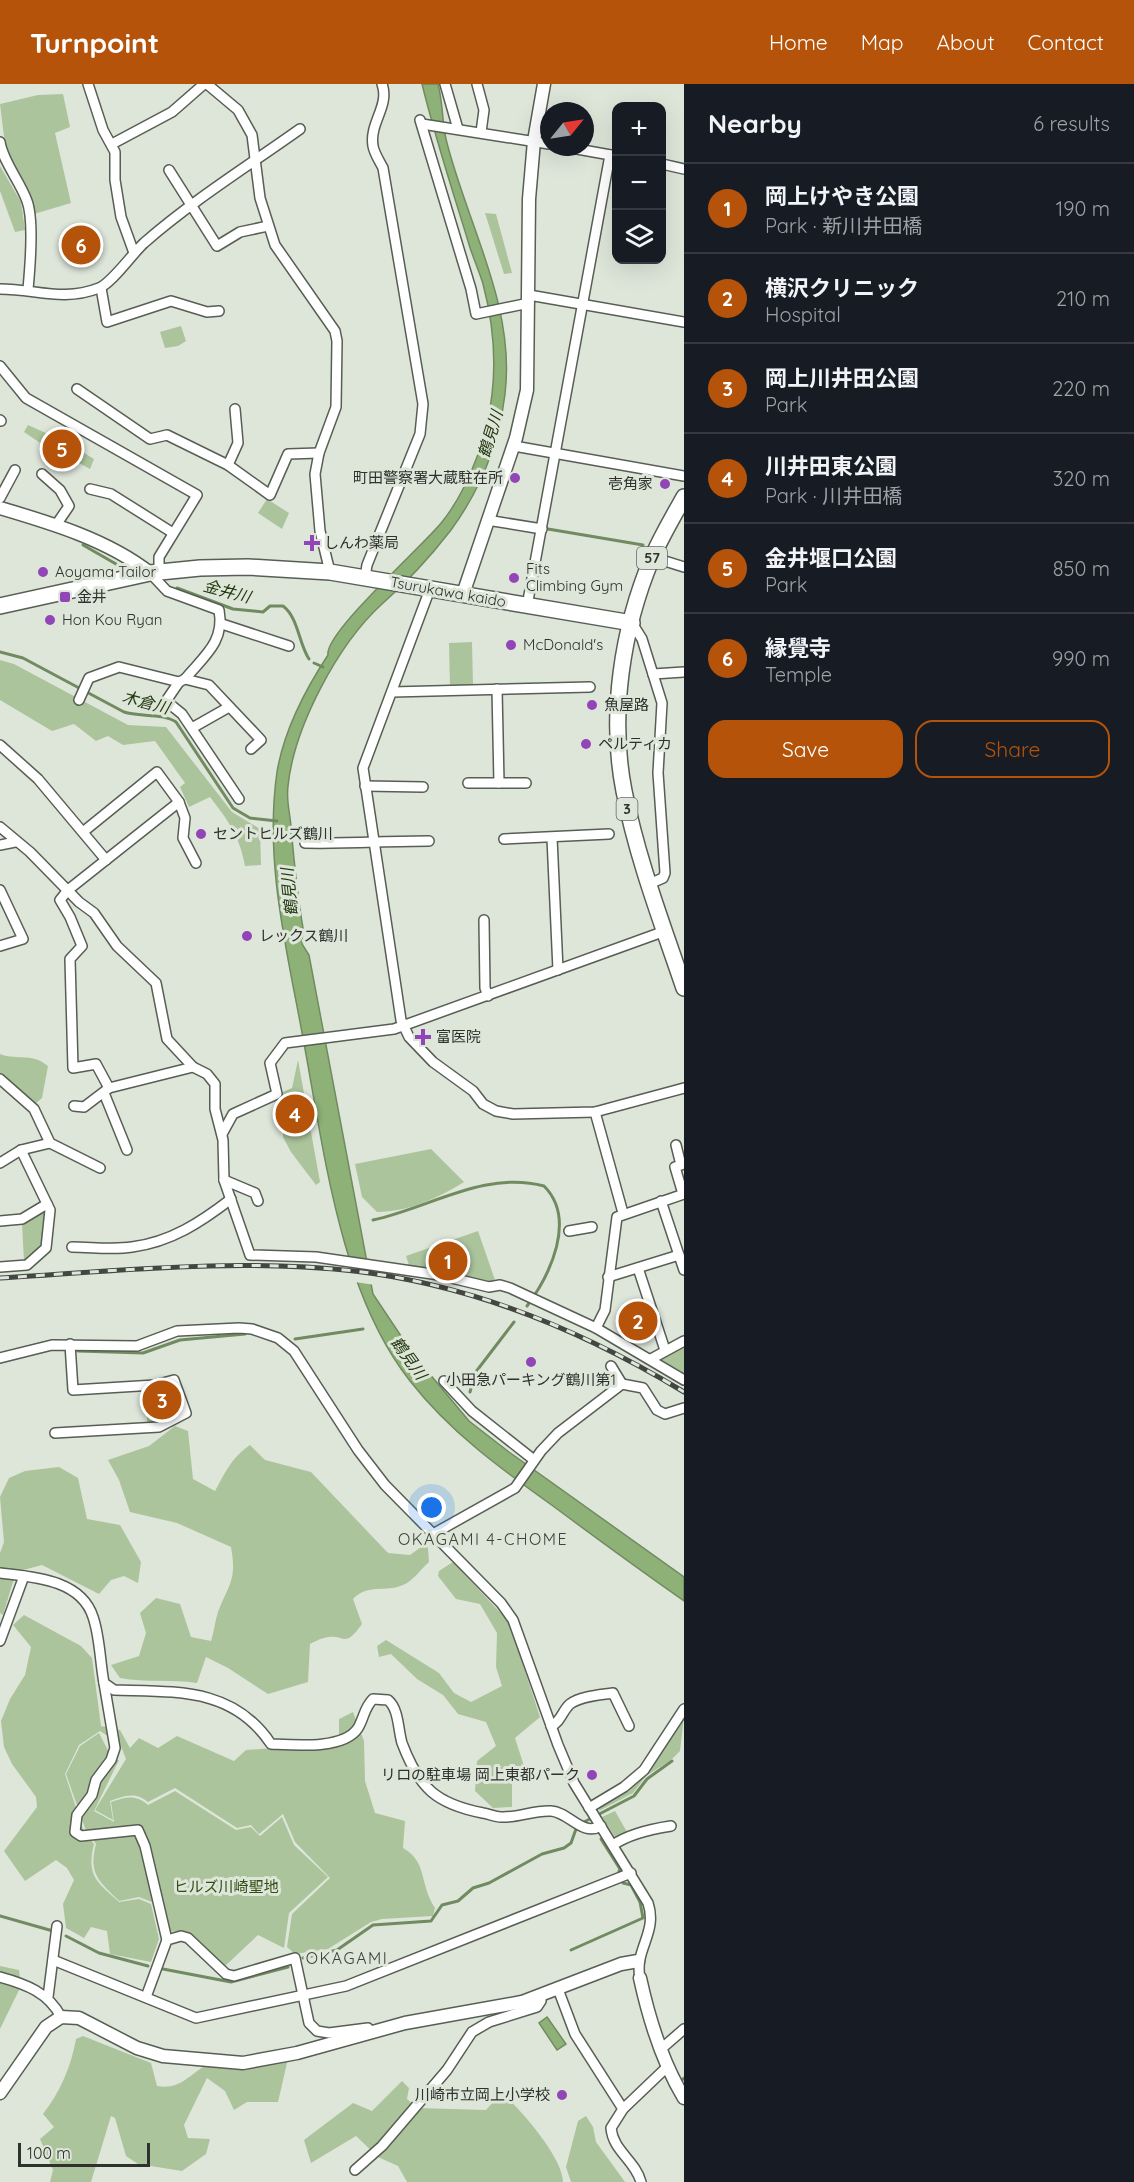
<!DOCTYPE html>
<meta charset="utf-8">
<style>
body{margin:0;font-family:Quicksand,"Noto Sans JP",sans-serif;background:#242831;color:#f1f3f6}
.controls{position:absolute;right:18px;top:18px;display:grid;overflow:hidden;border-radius:12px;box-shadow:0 6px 24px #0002}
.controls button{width:54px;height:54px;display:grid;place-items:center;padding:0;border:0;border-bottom:2px solid #363941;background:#171b24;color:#f1f3f6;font:30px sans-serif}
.compass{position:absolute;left:540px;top:18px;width:54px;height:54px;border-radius:50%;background:#171b24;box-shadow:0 6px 24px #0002;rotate:60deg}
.scale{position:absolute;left:18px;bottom:15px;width:132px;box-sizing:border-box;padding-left:6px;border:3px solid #2e312d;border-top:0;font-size:16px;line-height:21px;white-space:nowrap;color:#2e312d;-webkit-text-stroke:4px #dee6da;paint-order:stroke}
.you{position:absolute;left:432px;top:1424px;width:21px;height:21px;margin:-15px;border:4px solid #fff;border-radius:50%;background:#1a73e8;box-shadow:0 0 0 9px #1a73e833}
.badge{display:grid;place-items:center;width:39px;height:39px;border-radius:50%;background:#b45309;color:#fff;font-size:20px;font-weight:700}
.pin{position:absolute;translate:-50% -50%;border:3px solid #fff;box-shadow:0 2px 6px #0006}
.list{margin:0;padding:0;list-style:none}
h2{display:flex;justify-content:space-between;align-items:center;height:78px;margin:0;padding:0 24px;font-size:26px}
h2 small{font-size:20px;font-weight:400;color:#9ea1a6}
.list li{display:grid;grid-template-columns:39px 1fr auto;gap:18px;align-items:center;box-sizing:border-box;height:90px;padding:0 24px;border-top:2px solid #363941}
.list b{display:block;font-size:22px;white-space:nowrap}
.list p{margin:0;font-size:20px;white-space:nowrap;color:#9ea1a6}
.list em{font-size:20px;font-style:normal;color:#9ea1a6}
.actions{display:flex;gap:12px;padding:18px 24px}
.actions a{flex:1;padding:14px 0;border:2px solid #b45309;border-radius:18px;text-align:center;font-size:21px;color:#b45309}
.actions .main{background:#b45309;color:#fff}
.icon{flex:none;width:33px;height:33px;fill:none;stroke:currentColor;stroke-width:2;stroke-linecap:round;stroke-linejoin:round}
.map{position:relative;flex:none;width:684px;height:2098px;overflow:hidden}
header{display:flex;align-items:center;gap:36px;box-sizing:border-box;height:84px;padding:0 30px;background:#b45309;color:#fff}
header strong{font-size:28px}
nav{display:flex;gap:33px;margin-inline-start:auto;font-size:21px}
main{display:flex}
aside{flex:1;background:#171b24}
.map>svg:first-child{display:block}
</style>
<header>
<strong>Turnpoint</strong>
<nav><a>Home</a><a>Map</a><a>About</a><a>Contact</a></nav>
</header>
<main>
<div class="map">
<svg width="684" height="2098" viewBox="0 0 684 2098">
<rect width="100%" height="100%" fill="#dee6da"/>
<g fill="#acc49c">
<polygon points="63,10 70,43 55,49 71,119 34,130 22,95 6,69 0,20 38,11"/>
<polygon points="0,82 21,118 25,146 15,148 0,107"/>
<polygon points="485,129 496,130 512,189 504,190"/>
<polygon points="181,242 186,257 178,262 165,264 160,248"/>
<polygon points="28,341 68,359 94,375 90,385 59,368 55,369 24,348"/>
<polygon points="267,415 289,429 282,445 258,429"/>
<polygon points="472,558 473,602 450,602 449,559"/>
<path d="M0,576L14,580L128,641L166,643L232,728L260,745L261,781L245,782C240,753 228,736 210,713L189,723L180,703L185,699L155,657L123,661L108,652L96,657L74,640L52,647L0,616Z"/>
<path d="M0,970C19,977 31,968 48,982L42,1014L35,1020L0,990Z"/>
<polygon points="298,976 320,1098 316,1101 291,1068 283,1053 283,1008 292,1004"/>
<path d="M431,1065L464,1098C438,1114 408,1128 377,1128L362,1113L355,1080Z"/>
<polygon points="44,1127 46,1129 41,1163 24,1177 22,1140"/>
<polygon points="478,1147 495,1196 490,1200 409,1181 406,1172"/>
<polygon points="684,1261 684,1291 662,1277 662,1271"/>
<path d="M170,1302L173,1306L179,1325C171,1334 160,1340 147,1340V1307Z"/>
<path d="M175,1342L188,1347L193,1395L215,1407C225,1389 231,1374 250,1361L265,1376L311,1388L388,1469L410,1471L424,1461L428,1464L429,1478C421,1485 413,1497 403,1501C385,1509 368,1499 353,1515L362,1540C343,1567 345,1548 324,1554C319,1555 314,1558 310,1560L308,1598L268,1610L228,1584L206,1573L197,1599C171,1595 146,1599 120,1594L111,1581L139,1572L146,1549L140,1529L156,1514L180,1520L191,1553L211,1557C214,1548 215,1537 218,1528C229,1500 237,1496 231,1463L177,1439L130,1428L119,1396L108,1376L149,1362Z"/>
<polygon points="59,1383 78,1394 87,1435 120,1441 141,1478 138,1499 124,1492 111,1496 99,1510 42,1481 16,1488 3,1531 0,1529 0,1469 4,1458 0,1413 9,1394 25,1387"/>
<polygon points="453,1478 509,1538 540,1633 515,1654 524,1682 512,1690 512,1723 493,1724 475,1707 477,1677 496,1662 486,1638 458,1630 443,1611 417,1595 391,1570 379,1573 377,1562 386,1556 439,1589 454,1609 471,1618 502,1602 496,1583 497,1549 480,1520 456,1515 438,1492 439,1487"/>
<path d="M24,1531L81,1562L92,1574L101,1642L120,1646L130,1664L139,1654L158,1664L177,1652L234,1677L246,1666L339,1659V1635L353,1628L364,1657L365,1697L375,1729L405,1737L403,1764C428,1778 419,1800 435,1824L433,1832L382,1835L371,1838L328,1865L295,1870L287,1863L292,1830L330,1794L295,1758L283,1730L259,1750L251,1741L237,1744L175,1704L148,1718C135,1707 124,1712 110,1717L113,1736L95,1726L126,1675L120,1660L100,1647L79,1661L65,1690L83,1745L94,1760C86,1792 97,1798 119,1818L139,1815L151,1820L159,1855L151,1878L110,1870L107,1847L91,1843L84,1854L66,1844L63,1820L74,1796L67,1784L56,1776L25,1797L4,1767L37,1723L36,1713L12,1680L4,1663L1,1637L10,1615L25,1591L31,1563L13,1541Z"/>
<polygon points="684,1632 680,1667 671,1676 646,1692 633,1709 599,1727 600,1723 647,1688"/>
<path d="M99,1649L113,1676H119L94,1727L114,1738L111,1718C126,1713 136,1710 148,1721L175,1707L236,1746L251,1743L260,1752L282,1733L294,1761L328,1793L289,1829L284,1864L258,1851L224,1883C210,1869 193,1842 169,1848L162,1822L139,1813L119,1817C99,1797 88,1790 96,1760L85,1744L66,1690L80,1662Z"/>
<polygon points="615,1727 627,1748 618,1754 615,1753 602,1733"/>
<polygon points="0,1882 19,1886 21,1902 0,1945"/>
<path d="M83,1952L151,1979L157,2002C182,2007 191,1987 211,1979C235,1971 265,1970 290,1966L278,2018H247L234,2026L225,2007L207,1994L184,2041L188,2054L210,2055L206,2070L182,2087L138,2080L126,2072L115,2034L111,2032L91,2098H50L53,2086L40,2055L54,2043L43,2030C60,2008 71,1983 76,1955Z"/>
<path d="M402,1997L409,2004L407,2015L417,2024L486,2026L493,2018L494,2007L497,2004C517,2021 563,2073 563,2098H407L398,2082L378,2073L356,2052L311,2079L304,2056L353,2019L372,2027Z"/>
<polygon points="586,2032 593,2043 596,2058 625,2098 571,2098 566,2083 578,2037"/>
</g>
<g fill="#8eb177" stroke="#718b61" stroke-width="1.5">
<path d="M422,0H438C443,19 442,37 446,55C466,138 516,221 505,310C499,359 481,405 451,446C431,472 407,498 382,520C338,560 294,643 288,702C286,717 290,728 291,743C294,777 297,810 303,844L302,860L309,871L373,1210L413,1270L469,1337L509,1368L684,1493V1517C640,1486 596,1454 553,1422C501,1385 450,1348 410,1297C339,1207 324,1065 303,954C287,866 264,778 277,688C284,646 305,606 328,571C324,549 424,461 442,438C450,428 458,415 464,403C496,339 502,271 483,200C479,186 472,172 468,157C452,105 435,53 422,0Z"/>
<polygon points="547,1933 566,1960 557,1966 539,1939"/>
</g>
<polygon fill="#dee6da" points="350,1183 373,1186 375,1201 355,1198"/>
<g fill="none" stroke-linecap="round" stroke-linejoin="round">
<g stroke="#718b61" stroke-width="3">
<polyline points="548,445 643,461"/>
<polyline points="83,461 116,480"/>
<path d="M177,504L233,525L263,528L270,522H283C298,533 299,560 309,575"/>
<path d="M0,568L23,574L124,628C139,633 163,629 176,638L233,724L250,734L277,737"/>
<polyline points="314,579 323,583"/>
<path d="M373,1136C429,1124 485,1086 544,1102C577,1135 550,1191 527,1222"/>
<polyline points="295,1255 363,1245"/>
<polyline points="78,1267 143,1269 180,1256 245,1250"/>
<polyline points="470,1308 475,1289 514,1238"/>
<polyline points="582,1739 634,1712 647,1695 672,1677"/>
<polyline points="601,1755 620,1785 618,1790"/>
<polyline points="0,1832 53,1847"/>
<polyline points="66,1852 99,1869 148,1882"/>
<polyline points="571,1866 643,1834 640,1818 631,1801 623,1799"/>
<polyline points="303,1874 337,1866 373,1841 431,1837 442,1821 458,1817 473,1804 489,1799 542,1770 564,1764 571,1759 576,1745"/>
<polyline points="163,1885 231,1898 288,1883"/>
<polyline points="682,1996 684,1994"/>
</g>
<g stroke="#575e54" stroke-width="12">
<g id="minor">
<polyline points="88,0 103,46 115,68 115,96 121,133 134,169"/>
<polyline points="207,0 238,26 252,51 260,114 275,161 335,247 337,257 336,323 319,369 315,390 320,447 330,488"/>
<polyline points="445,0 458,45"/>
<polyline points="477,0 484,26 481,48"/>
<polyline points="420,36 471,205 476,230 529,219"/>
<polyline points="422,40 549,60"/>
<path d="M0,58C3,78 20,97 27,117C34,136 30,184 28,205"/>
<polyline points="112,60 172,28 204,0"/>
<polyline points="566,63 616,72"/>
<polyline points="662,80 684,85"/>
<polyline points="169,86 217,162 240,148 268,142"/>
<polyline points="101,204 107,238 171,217 207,228 219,227"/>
<path d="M0,205C36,205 63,218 99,204C112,199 132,170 144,159C192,117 248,82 300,45"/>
<polyline points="529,211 684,238"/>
<polyline points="0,282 26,314 197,411 159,473 159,488"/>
<polyline points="77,305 150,355 167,351 228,381 270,411 288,370 319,369"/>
<polyline points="0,336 1,337"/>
<polyline points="514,362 684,392"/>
<polyline points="228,381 238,359 235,325"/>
<polyline points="42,390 60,406 69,422 56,441"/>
<polyline points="90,405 111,410 173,449"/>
<polyline points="0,414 15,386"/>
<polyline points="487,436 542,445"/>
<polyline points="652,473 684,483"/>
<path d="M150,489L167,507L219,526C225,558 204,572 185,595"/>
<path d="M365,493L367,481L420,350L423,320L383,84C380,78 374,69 373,62C369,39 390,22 382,0"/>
<polyline points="430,505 363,684 401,936 409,953 433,978 473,1007 483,1020 496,1027 513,1030 595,1028 684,1004"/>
<polyline points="527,522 610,71"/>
<polyline points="632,539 642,555 662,619 658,689 665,789 663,794 649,800"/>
<polyline points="222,540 289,562"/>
<polyline points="653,590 684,588"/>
<polyline points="179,598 166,617 182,630 239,715"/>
<polyline points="497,605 499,699"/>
<polyline points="392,608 590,603"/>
<polyline points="79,616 89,594 119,583 179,598 185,595 209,601 261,656 251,665"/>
<polyline points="192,644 229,623"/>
<polyline points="0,661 38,695 106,776"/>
<polyline points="468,699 526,699"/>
<polyline points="365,702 423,703"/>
<polyline points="0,743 30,768 79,818 94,829 117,862 156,899 167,955 193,983 207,990 215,1000 215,1025 223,1056 224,1096 250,1171 316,1173 439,1191 489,1203 500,1201 510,1204 596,1244 684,1296"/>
<polyline points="83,748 157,688 179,718 185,734 183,754 196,779"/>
<polyline points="552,754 558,886"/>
<polyline points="504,755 609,750"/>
<path d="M305,759C347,760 387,757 429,757"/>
<polyline points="0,761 15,758"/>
<polyline points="0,806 23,855 0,862"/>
<polyline points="484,836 485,904 488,912"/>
<polyline points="0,995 34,1025 50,1059 100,1084"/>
<polyline points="109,1004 96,980 73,984 70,875 82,862 70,833 60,816 68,806 179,718"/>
<polyline points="104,1009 127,1066"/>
<polyline points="74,1022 84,1023 109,1004 193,983"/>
<polyline points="595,1028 623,1129"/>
<polyline points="222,1050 233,1030 277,1010 270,979 285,959 394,945 665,847"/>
<polyline points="676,1061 681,1081 675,1083 683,1110"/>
<polyline points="0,1079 21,1066 50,1059"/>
<polyline points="224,1096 255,1109 258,1117"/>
<polyline points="661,1117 684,1186"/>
<polyline points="0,1137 22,1135 47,1120"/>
<polyline points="569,1147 592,1143"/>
<path d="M72,1163C91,1163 113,1166 132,1163C171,1158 201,1138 231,1115"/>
<polyline points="0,1183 27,1181 46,1164 50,1126 21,1066"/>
<polyline points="638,1184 665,1266"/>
<polyline points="608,1193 679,1171"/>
<polyline points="596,1244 605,1226 617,1133 684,1110"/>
<path d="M0,1274L52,1261L137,1262L177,1247L239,1244L252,1245L278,1254L294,1267L358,1366L385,1401L501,1519L513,1536L558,1661L574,1699L648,1819C658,1849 634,1865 640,1894"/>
<polyline points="651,1275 684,1257"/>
<polyline points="611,1282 622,1300"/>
<polyline points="444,1297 472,1327 534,1376"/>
<polyline points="55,1349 159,1343 186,1329 174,1296 155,1301 73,1306 70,1260"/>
<polyline points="433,1450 515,1404 541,1367 558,1349 622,1300 643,1304 657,1326 665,1330 684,1324"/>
<path d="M0,1489C32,1493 81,1495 93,1533C100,1553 100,1578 104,1599L114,1606C176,1608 233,1603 271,1660C293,1661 344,1666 358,1644C364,1634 364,1624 373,1615L388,1616C399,1625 398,1646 402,1659C419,1704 436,1720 483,1729C489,1730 495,1733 501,1733C517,1734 534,1726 551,1727C569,1728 582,1753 601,1742"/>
<polyline points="0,1557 24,1492"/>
<polyline points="104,1599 115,1664 111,1676 96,1696 92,1711 77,1731 75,1748 81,1752 138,1746 145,1762 167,1856"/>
<path d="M551,1642C561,1638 562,1627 570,1620C581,1612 600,1611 613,1609L629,1642"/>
<polyline points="589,1724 624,1703 644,1686 684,1625"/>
<path d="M613,1761C629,1750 651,1745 671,1742"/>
<polyline points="53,1876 196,1934 346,1902 631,1789"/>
<path d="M0,1893C26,1900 49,1909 61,1933"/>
<polyline points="558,1905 575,1950 623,2025"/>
<polyline points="48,1913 57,1842"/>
<polyline points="146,1913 167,1856 181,1852 188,1854 226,1890 234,1892 295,1874 309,1939 317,1947 329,1949 368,1944"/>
<polyline points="661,1965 684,1945"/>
<polyline points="355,2086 382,2062 447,1986 472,1948 489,1938 537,1923 541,1917 541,1912"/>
<path d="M641,2098C635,2076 613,2067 611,2044L623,2025L667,1983"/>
</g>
</g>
<g stroke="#575e54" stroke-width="15">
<g id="tertiary">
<path d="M0,424C51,439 108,456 150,489"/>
<polyline points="463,510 516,354 527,306 529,115 534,57 544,0"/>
<path d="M640,1894C649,1935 662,1978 684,2014"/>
<polyline points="0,2009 46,1943 61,1933 79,1934 137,1964 163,1972 243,1979 297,1969 405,1939 522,1918 621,1880 638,1877"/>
</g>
</g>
<g stroke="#575e54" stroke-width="18">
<g id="primary">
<path d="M684,413C673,433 661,453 652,474C622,545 609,631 624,707C637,774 662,839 684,904"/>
<polyline points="0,522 150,489 200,484 248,483 330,488 632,539"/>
</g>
</g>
<use href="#minor" stroke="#fff" stroke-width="9"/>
<use href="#tertiary" stroke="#fff" stroke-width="12"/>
<use href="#primary" stroke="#fff" stroke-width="15"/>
<g stroke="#434641" stroke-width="5">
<path id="rail" d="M0,1194C117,1187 237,1174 354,1187C473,1201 582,1246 684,1308"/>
</g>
<use href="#rail" stroke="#dee6da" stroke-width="3" stroke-dasharray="9" stroke-linecap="butt"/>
</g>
<g fill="#9245b6" stroke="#dee6da" stroke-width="2">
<circle cx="515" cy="394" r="6"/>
<circle cx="665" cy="400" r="6"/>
<path d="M309 450h6v6h6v6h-6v6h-6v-6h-6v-6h6z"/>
<circle cx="43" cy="488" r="6"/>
<circle cx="514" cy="494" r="6"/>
<rect x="59" y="507" width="12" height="12" rx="3"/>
<circle cx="50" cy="536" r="6"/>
<circle cx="511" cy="561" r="6"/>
<circle cx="592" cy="621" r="6"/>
<circle cx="586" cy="660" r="6"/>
<circle cx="201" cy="750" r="6"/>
<circle cx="247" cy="852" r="6"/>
<path d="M420 944h6v6h6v6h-6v6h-6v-6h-6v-6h6z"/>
<circle cx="531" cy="1278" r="6"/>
<circle cx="592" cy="1691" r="6"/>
<circle cx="562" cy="2011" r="6"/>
</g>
<g text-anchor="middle" stroke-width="6" stroke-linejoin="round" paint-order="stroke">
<g fill="#dee6da" stroke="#636761" stroke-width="1.5">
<rect x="637" y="463" width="30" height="22" rx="4.5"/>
<rect x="616.5" y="714" width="21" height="22" rx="4.5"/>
</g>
<g font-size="14" font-weight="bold" fill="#2e312d">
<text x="652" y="479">57</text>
<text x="627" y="730">3</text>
</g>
<g font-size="15" fill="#2e312d" stroke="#dee6da" text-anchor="start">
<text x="503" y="399" text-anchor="end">町田警察署大蔵駐在所</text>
<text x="653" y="405" text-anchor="end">壱角家</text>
<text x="324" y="464">しんわ薬局</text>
<text x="526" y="490">Fits<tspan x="526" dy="17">Climbing Gym</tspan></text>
<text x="55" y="493">Aoyama Tailor</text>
<text x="77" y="518">金井</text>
<text x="62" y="541">Hon Kou Ryan</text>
<text x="523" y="566">McDonald's</text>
<text x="604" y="626">魚屋路</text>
<text x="598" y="665">ペルティカ</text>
<text x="213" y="755">セントヒルズ鶴川</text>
<text x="259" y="857">レックス鶴川</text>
<text x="436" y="958">富医院</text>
<text x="531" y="1301" text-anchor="middle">小田急パーキング鶴川第1</text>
<text x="580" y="1696" text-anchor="end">リロの駐車場 岡上東都パーク</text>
<text x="550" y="2016" text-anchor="end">川崎市立岡上小学校</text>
</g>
<g font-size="15" fill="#2e312d" stroke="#dee6da">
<text transform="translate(448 508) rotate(10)" y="5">Tsurukawa kaido</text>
</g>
<g font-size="15" fill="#2e4f11" stroke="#dee6da">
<text x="226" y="1808">ヒルズ川崎聖地</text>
</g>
<g font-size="16" font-style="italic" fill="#233a10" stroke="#dee6da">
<text transform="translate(490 350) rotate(-73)" y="6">鶴見川</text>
<text transform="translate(227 507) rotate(15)" y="6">金井川</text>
<text transform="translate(146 618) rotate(15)" y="6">木倉川</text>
<text transform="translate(289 808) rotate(-96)" y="6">鶴見川</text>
<text transform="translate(409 1274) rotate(54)" y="6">鶴見川</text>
</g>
<g font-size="16" letter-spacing="1.5" fill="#3d433a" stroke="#dee6da">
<text x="483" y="1461">OKAGAMI 4-CHOME</text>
<text x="347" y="1880">OKAGAMI</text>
</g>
</g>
</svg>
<div class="controls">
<button>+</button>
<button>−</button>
<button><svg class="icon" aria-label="layers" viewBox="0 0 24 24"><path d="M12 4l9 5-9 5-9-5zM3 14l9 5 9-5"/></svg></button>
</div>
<svg class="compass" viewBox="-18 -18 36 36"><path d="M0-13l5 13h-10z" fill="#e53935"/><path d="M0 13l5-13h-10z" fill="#9ea1a6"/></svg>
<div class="scale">100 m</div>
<div class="you"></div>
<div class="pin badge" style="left:448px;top:1177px">1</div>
<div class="pin badge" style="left:638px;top:1237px">2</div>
<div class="pin badge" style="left:162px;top:1316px">3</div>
<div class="pin badge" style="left:295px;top:1030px">4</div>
<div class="pin badge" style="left:62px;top:365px">5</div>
<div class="pin badge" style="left:81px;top:161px">6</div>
</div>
<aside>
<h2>Nearby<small>6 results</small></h2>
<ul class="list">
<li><span class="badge">1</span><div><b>岡上けやき公園</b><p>Park · 新川井田橋</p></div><em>190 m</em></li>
<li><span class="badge">2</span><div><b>横沢クリニック</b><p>Hospital</p></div><em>210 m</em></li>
<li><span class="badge">3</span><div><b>岡上川井田公園</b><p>Park</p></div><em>220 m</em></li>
<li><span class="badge">4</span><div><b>川井田東公園</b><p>Park · 川井田橋</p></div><em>320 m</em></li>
<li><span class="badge">5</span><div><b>金井堰口公園</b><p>Park</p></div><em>850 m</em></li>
<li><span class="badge">6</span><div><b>縁覺寺</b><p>Temple</p></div><em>990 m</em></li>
</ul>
<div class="actions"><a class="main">Save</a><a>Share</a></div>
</aside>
</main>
